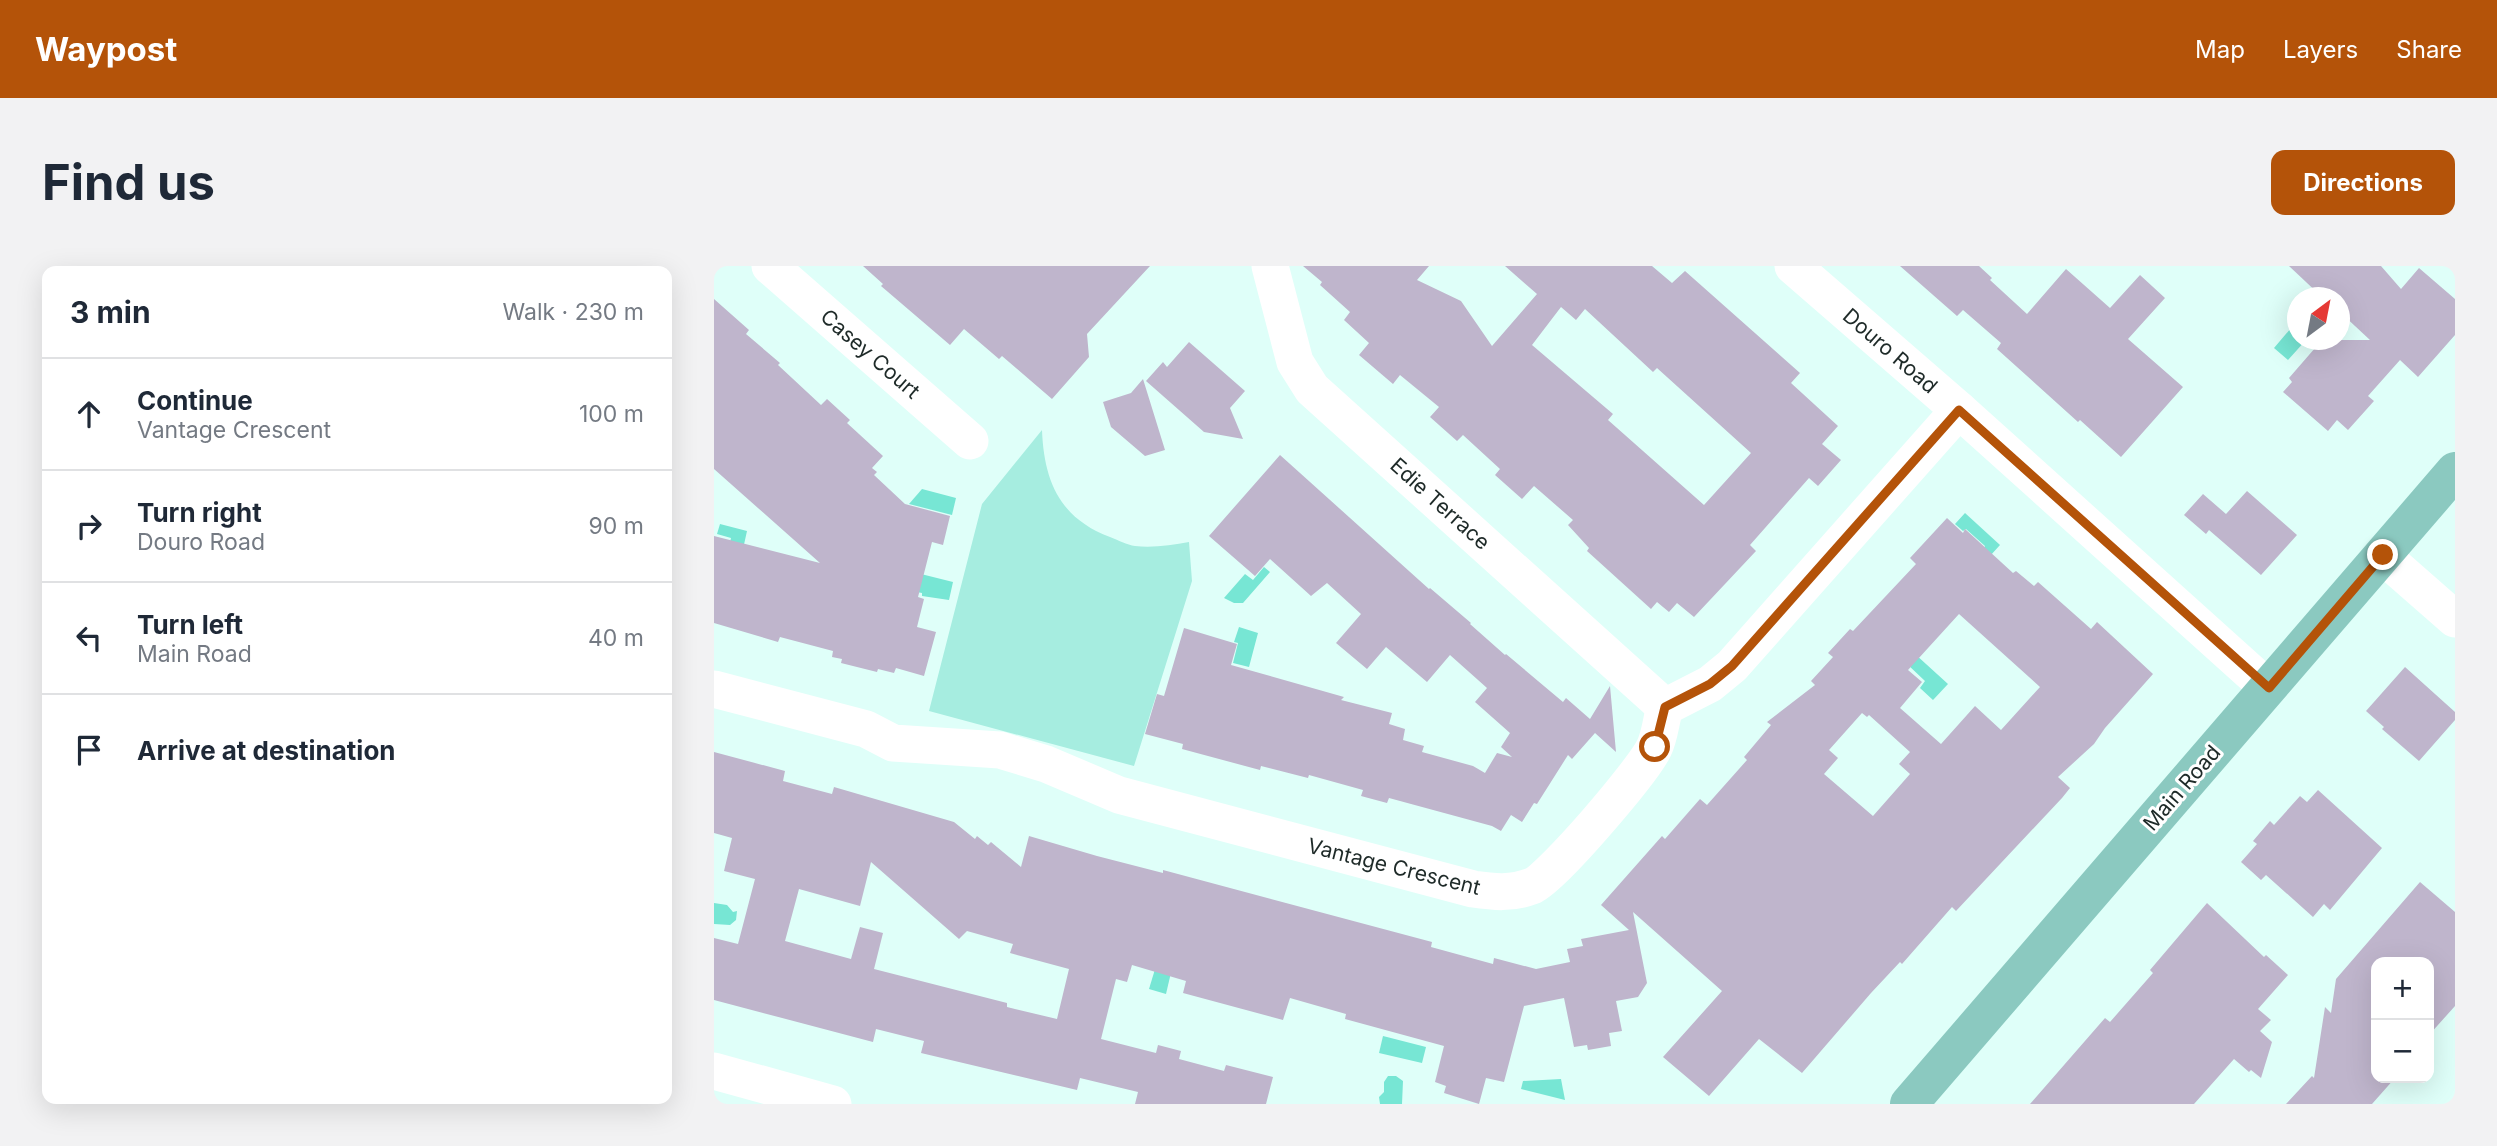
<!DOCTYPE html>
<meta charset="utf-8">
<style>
body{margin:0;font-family:Inter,sans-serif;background:#f2f2f3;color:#1f2937}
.controls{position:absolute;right:21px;bottom:21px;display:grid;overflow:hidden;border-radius:14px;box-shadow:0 7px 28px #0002}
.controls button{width:63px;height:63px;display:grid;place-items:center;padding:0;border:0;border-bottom:2px solid #e0e1e3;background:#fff;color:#1f2937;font:35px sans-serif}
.compass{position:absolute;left:1573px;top:21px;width:63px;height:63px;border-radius:50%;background:#fff;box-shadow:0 7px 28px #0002;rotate:32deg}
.stop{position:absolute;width:21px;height:21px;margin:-16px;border:5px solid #b45309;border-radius:50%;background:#fff}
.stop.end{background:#b45309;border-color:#fff;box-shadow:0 2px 7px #0008}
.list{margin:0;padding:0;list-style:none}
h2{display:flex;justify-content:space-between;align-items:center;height:91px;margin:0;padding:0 28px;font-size:30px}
h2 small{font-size:23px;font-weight:400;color:#747a83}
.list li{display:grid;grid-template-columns:46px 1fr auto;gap:21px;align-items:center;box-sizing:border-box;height:112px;padding:0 28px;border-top:2px solid #e0e1e3}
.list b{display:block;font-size:26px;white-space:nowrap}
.list p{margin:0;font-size:23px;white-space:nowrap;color:#747a83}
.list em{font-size:23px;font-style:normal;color:#747a83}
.icon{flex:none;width:38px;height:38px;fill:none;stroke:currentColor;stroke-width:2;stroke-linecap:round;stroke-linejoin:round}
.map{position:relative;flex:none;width:1741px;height:838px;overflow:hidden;border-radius:14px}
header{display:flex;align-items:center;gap:42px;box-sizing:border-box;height:98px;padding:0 35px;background:#b45309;color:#fff}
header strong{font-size:33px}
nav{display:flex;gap:38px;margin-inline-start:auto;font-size:24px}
.intro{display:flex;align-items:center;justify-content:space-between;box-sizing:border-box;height:168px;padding:0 42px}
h1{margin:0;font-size:49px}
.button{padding:18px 32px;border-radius:14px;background:#b45309;color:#fff;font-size:24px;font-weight:700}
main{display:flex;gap:42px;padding:0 42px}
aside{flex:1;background:#fff;border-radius:14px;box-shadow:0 7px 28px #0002}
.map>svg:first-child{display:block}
</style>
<header>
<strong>Waypost</strong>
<nav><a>Map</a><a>Layers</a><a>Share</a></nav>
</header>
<div class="intro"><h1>Find us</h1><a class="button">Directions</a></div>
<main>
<aside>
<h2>3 min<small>Walk · 230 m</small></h2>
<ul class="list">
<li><svg class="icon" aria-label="ahead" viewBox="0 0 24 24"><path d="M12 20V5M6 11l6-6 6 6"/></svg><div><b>Continue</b><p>Vantage Crescent</p></div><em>100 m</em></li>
<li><svg class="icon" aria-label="right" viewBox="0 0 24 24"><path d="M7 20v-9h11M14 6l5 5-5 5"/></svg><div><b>Turn right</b><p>Douro Road</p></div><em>90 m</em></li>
<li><svg class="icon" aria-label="left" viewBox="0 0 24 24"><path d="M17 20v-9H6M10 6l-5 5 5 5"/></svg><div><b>Turn left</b><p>Main Road</p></div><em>40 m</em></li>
<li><svg class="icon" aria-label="arrive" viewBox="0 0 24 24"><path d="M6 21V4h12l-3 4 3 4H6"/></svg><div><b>Arrive at destination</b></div></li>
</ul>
</aside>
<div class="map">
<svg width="1741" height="838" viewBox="0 0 1741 838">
<rect width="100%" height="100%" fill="#dffff9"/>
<path fill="#a6ede0" d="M328,164C330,214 345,252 396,271C404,274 413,279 421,280C439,282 458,279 475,276L478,315L420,500L215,445L268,238Z"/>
<g fill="#77e6d4">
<polygon points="1583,55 1584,74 1592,74 1574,94 1560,82"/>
<polygon points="208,223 242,232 238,249 195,238"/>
<polygon points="1251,247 1286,279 1276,290 1269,284 1271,280 1252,263 1249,265 1241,258"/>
<polygon points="6,258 33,265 27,292 13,289 17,272 3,268"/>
<polygon points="550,301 556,306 529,337 520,337 510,332 531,308 539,314"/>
<polygon points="203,307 239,316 235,334 208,330 208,327 198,325"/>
<polygon points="525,361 544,367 535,401 519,397 524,377 520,376"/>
<polygon points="1201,388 1234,418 1219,434 1206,422 1211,415 1192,397"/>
<polygon points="0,637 13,639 19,646 23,645 22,654 16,659 0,658"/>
<polygon points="462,685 452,728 435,723 445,690"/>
<polygon points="669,770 712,781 708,797 665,787"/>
<polygon points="674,810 682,810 689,815 688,838 666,838 665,831 670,826 670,816"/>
<polygon points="847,813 851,834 807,823 809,815"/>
</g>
<g fill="#bfb5cc" fill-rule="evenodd">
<polygon points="149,0 436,0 373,68 375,91 338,133 288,90 285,93 250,63 236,79 167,20 169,18"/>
<path d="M589,0H715L703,14L747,35L778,80L823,28L791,0H938L958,17L971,5L1086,107L1077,117L1124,160L1108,178L1127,194L1104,220L1095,212L1036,279L1042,285L980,351L963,337L955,346L943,336L937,343L873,285L875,282L854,259L859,254L820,220L808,233L781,209L786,203L749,169L743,175L716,151L725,141L686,109L679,118L645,89L655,77L630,54L636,46L606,19L608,16ZM847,41L862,54L871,43L939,106L943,102L1037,187L990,239L894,154L899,148L818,79Z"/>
<polygon points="1186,0 1265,0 1278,12 1276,14 1313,48 1352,3 1396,42 1426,9 1451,32 1414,73 1469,121 1407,191 1366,154 1364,156 1283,83 1287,77 1249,44 1243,50"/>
<polygon points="1575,0 1667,0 1687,23 1705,2 1741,33 1741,69 1704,111 1686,94 1654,130 1660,135 1634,164 1623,154 1614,165 1569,126 1578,116 1575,112 1608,74 1656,74 1626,46 1626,32 1609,32"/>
<polygon points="0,33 35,64 32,68 66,97 64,99 107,139 113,133 136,154 133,157 169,190 158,202 163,206 160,209 191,238 236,250 229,279 218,276 204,331 210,333 203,361 222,366 210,410 182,402 180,407 164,403 163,406 127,397 128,393 118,391 119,385 66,371 64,376 0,357 0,270 106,297 0,203"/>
<polygon points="475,76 531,125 516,142 529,173 490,166 432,115 449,96 453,101"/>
<polygon points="429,113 451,184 431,190 397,161 389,136 417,127"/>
<polygon points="566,189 715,323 716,322 757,357 756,358 791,389 792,388 849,436 852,432 876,453 896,420 902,486 881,467 858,493 854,489 823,538 820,537 808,556 797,549 787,565 778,560 675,532 673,537 647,530 649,524 595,509 594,512 547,500 546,504 468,483 469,478 431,468 443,428 450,430 470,362 523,378 517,399 630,431 627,434 678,447 675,458 691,463 689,474 710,480 708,486 759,500 771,507 783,487 798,491 787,481 796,467 761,436 773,422 736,389 713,416 672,381 653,403 622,377 647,348 613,317 597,330 556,293 541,310 495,270"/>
<polygon points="1533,225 1583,269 1547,309 1495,264 1492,268 1470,249 1489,228 1512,248"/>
<path d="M1233,252L1249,267L1251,263L1299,307L1302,305L1320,320L1324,316L1377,363L1383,356L1439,408L1391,462L1380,478L1344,511L1356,522L1348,532L1242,645L1238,641L1188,698L1186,696L1157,727L1088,807L1045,773L995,830L949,791L1008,725L919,646L933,717L924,731L902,735L908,765L895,767L897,780L874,784L873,779L860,781L850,732L810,740L790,816L772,812L765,838L730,827L732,820L721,816L730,780L631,753L632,748L576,732L569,754L469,727L472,715L418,699L413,716L402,713L387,773L442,787L444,779L467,785L465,793L510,805L512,799L559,811L552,838H421L424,826L366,812L363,824L207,787L210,775L162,763L159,776L0,734V672L24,678L41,613L10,605L18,572L0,567V486L71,505L69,515L118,528L120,521L240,556L261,573L263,570L274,579L277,576L307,601L315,570L383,590L449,607V604L718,676L717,681L779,698L780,692L822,703L856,696L853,683L869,680L867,673L915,664L887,639L948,570L951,573L986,533L993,539L1033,494L1030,491L1057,459L1053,456L1101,419L1097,415L1119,391L1114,387L1136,363L1139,365L1202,298L1196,292ZM1245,348L1326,421L1287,464L1261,440L1227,478L1186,442L1208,416L1194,404ZM1148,447L1153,451L1155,449L1196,486L1185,498L1196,508L1159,550L1110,508L1124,492L1115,484ZM157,596L245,673L253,665L299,678L296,687L355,703L343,753L293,741V737L160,703L169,667L146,661L137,693L71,675L85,623L146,640Z"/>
<polygon points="1691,401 1741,446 1741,454 1705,495 1668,463 1670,461 1652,445"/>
<polygon points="1604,524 1668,582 1616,644 1610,638 1599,651 1552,609 1547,614 1527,596 1543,578 1539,575 1556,555 1560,559 1586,530 1593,536"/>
<polygon points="1706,616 1741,646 1741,740 1715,769 1715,696 1662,696 1662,812 1681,812 1658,838 1572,838 1598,810 1600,812 1611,741 1617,747 1622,713"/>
<polygon points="1493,637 1550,691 1552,689 1574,709 1544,743 1557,754 1546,765 1558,776 1547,812 1537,804 1535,806 1520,793 1480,838 1316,838 1391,752 1396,756 1439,707 1436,704"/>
</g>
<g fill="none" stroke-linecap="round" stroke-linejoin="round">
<g stroke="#fff" stroke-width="37">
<polyline points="56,0 256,175"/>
<polyline points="556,0 581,96 598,123 951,441"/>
<polyline points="1079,0 1245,144 1554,422"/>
<polyline points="1669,290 1741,353"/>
<path d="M0,423L152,463L179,477L286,484L332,498L405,529L759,623C780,626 797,628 818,620C838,612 929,505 940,482C946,470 947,454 951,441L996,418L1018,400L1245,144"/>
<polyline points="0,805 119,838"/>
</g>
<polyline stroke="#8bc9c0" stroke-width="38" points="1195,838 1741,205"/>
</g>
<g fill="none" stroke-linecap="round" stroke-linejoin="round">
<polyline stroke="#b45309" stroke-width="9" points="941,481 951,441 996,418 1018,400 1245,144 1555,422 1669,289"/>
</g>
<g text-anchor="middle" stroke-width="6" stroke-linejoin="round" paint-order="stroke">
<g font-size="21" fill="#1e2a28" stroke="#fff">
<text transform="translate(1176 85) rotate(41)" y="7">Douro Road</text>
<text transform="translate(156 88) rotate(41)" y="7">Casey Court</text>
<text transform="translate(726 238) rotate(42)" y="7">Edie Terrace</text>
<text transform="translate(1468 522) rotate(-49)" y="7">Main Road</text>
<text transform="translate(680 601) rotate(14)" y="7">Vantage Crescent</text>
</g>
</g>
</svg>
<div class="controls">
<button>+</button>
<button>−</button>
</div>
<svg class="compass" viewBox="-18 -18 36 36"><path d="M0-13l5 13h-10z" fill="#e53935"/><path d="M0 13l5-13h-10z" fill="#747a83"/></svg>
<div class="stop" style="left:941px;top:481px"></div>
<div class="stop end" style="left:1669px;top:289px"></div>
</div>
</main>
